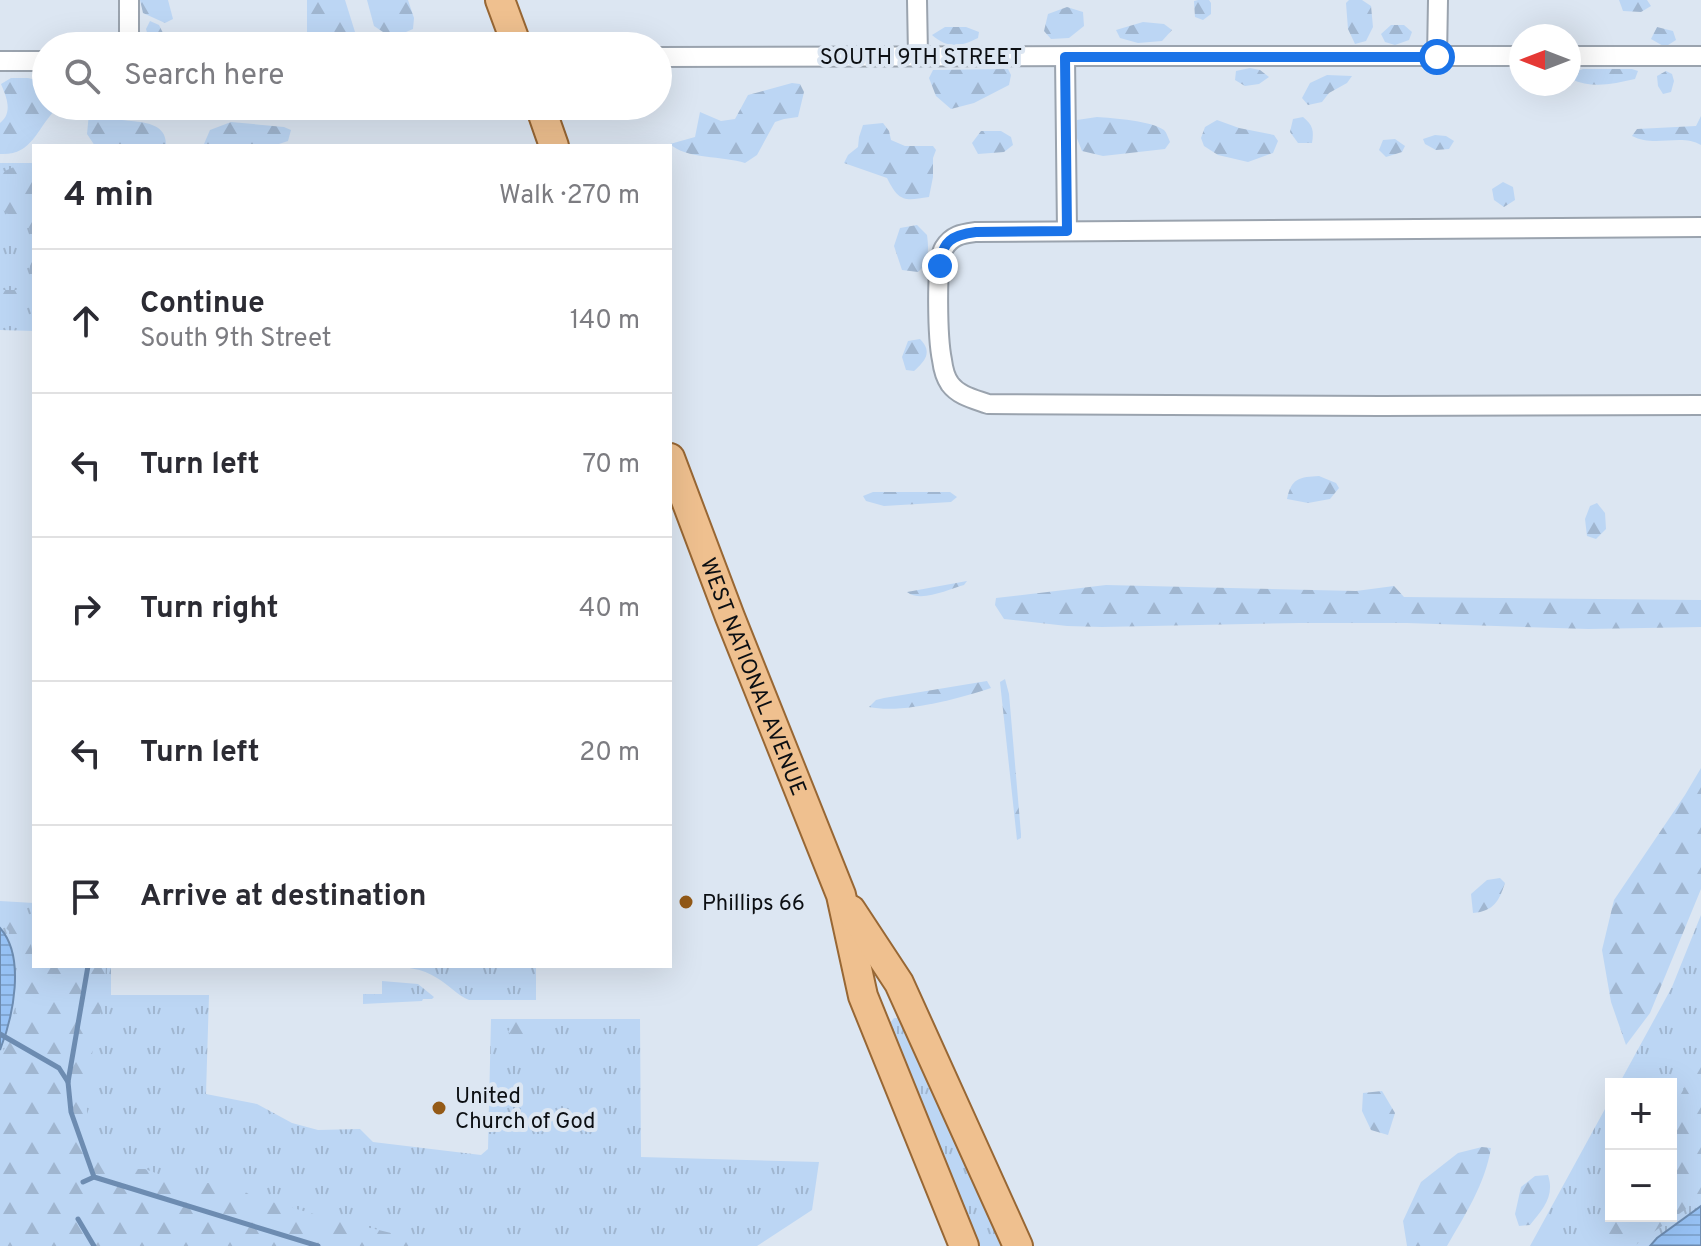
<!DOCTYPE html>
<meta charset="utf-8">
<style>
body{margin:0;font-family:Overpass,sans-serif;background:#f2f2f3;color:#2b2b33}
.controls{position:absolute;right:24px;bottom:24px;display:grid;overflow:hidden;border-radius:0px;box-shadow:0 8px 32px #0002}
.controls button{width:72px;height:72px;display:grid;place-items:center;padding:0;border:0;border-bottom:2px solid #e1e1e2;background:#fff;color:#2b2b33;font:40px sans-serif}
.compass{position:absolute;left:1509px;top:24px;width:72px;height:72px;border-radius:50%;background:#fff;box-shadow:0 8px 32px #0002;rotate:270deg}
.stop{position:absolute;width:24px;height:24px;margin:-18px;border:6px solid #1a73e8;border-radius:50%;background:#fff}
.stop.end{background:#1a73e8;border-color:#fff;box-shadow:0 2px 8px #0008}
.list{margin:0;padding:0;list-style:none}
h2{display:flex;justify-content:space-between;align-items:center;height:104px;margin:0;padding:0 32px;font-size:34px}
h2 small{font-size:26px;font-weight:400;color:#7c7c81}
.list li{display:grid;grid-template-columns:52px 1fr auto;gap:24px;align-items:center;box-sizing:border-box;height:144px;padding:0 32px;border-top:2px solid #e1e1e2}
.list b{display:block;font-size:30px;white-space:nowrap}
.list p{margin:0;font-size:26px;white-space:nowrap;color:#7c7c81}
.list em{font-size:26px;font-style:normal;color:#7c7c81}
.icon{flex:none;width:44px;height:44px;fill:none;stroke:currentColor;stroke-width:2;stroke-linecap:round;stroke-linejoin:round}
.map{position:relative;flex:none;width:1701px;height:1246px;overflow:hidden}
.search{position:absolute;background:#fff;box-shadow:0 8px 32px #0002;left:32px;top:32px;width:640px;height:88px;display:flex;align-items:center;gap:20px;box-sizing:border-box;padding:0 28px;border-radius:44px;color:#7c7c81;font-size:30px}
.panel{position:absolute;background:#fff;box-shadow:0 8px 32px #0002;left:32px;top:144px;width:640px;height:824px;border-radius:0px}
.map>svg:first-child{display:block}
</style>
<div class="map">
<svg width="1701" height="1246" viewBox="0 0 1701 1246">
<defs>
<pattern id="grass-tufts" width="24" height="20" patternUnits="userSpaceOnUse" patternTransform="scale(2)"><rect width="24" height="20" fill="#bcd6f4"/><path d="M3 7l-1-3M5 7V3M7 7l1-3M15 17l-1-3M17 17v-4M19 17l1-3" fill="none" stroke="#a0b6d0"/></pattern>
<pattern id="forest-firs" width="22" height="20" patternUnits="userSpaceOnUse" patternTransform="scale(2)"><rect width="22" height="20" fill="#bcd6f4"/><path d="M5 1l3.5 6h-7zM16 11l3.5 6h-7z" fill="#a0b6d0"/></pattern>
<pattern id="water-rules" width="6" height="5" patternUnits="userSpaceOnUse" patternTransform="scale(2)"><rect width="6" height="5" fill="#97c2f5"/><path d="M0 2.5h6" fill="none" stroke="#81a6d1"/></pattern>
</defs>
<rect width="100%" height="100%" fill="#dce6f2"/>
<g fill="url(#grass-tufts)">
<polygon points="0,163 34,163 34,331 0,330"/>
<polygon points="0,901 34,903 34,966 111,966 111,995 209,995 206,1094 257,1104 292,1123 318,1130 360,1129 373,1142 481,1155 488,1149 491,1019 640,1019 641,1157 819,1162 812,1210 757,1246 0,1246"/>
<polygon points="1701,915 1701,1206 1657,1238 1650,1246 1530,1246 1611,1098 1611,1216 1671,1216 1671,1084 1619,1084 1672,987"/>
<path d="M388,966H536V1000H469C457,995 449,985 437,978C422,968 405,967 388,966Z"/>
<polygon points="382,981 418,984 434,997 432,999 423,999 422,1001 363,1004 363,994 382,994"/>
<polygon points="894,1018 898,1018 901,1021 1004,1246 977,1246 889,1029 890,1023"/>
</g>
<g fill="url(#forest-firs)">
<polygon points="140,0 168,0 173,19 165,23 143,13"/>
<polygon points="307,0 345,0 355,32 349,37 319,44 307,37"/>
<polygon points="367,0 408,0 414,18 413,29 392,38 374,26"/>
<polygon points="1198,0 1209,0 1211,3 1211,14 1203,20 1195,17 1194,1"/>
<polygon points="1349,0 1362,0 1371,6 1373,27 1366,41 1355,44 1348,29 1346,3"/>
<polygon points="1619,0 1647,0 1651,6 1641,12 1623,11"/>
<polygon points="1067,7 1083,12 1084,26 1069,38 1051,39 1044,31 1048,14"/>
<polygon points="150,21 159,25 165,37 160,43 150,43 146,29"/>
<polygon points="1143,22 1164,24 1172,30 1162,41 1138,43 1120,38 1116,30"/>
<polygon points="1391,25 1404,25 1412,32 1409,40 1395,45 1385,42 1381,34"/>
<path d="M945,27H966L979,32L978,38C960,47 948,49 932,35Z"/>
<polygon points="1657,27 1673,31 1676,40 1665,47 1651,39"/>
<polygon points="249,33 262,35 268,44 264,46 238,46 237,45"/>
<polygon points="1250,68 1260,70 1269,77 1259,84 1245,86 1235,80 1236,71"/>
<polygon points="1008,69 1011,75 1009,85 974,103 951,109 936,96 929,78 933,70"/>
<path d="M1583,69H1632L1638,71L1635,79C1613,84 1592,89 1571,79V73Z"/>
<polygon points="1666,71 1672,74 1674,81 1671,92 1663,94 1658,86 1657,76"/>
<polygon points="1327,75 1352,76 1347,83 1329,93 1322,102 1308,105 1302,98 1310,83"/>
<path d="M11,78H28L46,82V106H55L54,111C36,131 31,156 0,154V123C13,113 7,98 1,84Z"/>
<path d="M792,83L800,84L804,92L798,117L784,119L775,122L757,155L745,163C724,156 685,159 670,144L695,137L700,112L721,121L735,119L748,95Z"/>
<path d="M89,113C114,127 168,111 166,146H95L87,134Z"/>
<path d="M1701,116V145C1681,133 1655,148 1632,136L1637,129L1696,126Z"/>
<path d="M1097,117C1113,118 1152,121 1164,130C1167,133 1168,138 1170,142L1165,149L1103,156L1082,151L1076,136L1077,120Z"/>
<path d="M1303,117C1313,125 1314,131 1312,143H1298L1290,132L1293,119Z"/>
<polygon points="1217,120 1239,128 1274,135 1278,141 1273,153 1248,162 1218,155 1204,146 1201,138 1205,127"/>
<polygon points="231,122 284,127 291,130 288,141 273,146 206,146 204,144 210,130"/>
<path d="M883,123L889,131L891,140L905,146H933L936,150L933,158V177L929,197C904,201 899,202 887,178L844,163L848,155L858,147L859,137L863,125Z"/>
<polygon points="981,131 1001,131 1011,137 1013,145 1004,152 978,154 972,143"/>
<polygon points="1435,135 1446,136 1454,141 1449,149 1436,150 1425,144 1423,139"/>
<polygon points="1395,139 1405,146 1402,152 1386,157 1379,150 1383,140"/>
<polygon points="14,167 30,170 34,177 34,282 29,272 33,250 29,227 12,218 0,207 0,173"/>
<polygon points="1503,182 1513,187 1515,200 1504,207 1494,200 1492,189"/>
<path d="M917,225L927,235C929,249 929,262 918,272L902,270L894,246L900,228Z"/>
<polygon points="0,290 21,290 31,296 13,300 0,300"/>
<path d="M920,339C933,352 925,361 914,371L906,370L902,357L908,341Z"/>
<path d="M1319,476L1336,483L1339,488L1330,499L1308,503L1287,499C1291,478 1300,477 1319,476Z"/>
<polygon points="873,492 950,492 957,497 951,502 884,506 866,501 863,496"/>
<polygon points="1597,503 1605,513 1606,529 1596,539 1587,536 1585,519 1590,506"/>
<path d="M967,581L964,585C949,589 921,603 907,592Z"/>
<polygon points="1106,585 1356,591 1394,586 1404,597 1701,600 1701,627 1588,629 1407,623 1300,623 1102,627 1067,626 1004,619 995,605 996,598"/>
<polygon points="1005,679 1009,694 1021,834 1021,838 1017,840 1000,682"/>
<path d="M987,681L991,688C958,699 902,714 869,707L876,700L884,698Z"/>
<polygon points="1701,768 1701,889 1650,1013 1626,1045 1611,1002 1602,950 1614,900 1685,795"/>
<path d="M1500,878L1505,883C1499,901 1494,911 1473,913L1471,894L1487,880Z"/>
<path d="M0,909C4,910 9,909 13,911C27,919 34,952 34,966H106C105,1018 81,1070 88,1123C89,1135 95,1147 98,1159L120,1169H145L172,1179L202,1183H230L252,1196L317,1215L391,1233L435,1239L439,1246H0V1062L15,1017L19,972L16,948L10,932L0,922Z"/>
<polygon points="526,1020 536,1028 534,1032 518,1038 508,1032 514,1021"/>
<polygon points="1701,1056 1701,1196 1686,1209 1634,1246 1598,1246 1614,1216 1671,1216 1671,1113"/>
<polygon points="1382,1091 1395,1113 1388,1135 1371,1130 1362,1111 1363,1093"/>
<path d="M1482,1147L1491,1148C1485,1184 1465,1215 1447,1246H1407L1403,1221L1421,1182L1458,1153Z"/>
<path d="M1548,1175C1555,1196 1543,1209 1530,1225L1519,1226L1515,1214L1521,1187L1535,1176Z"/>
</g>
<g fill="url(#water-rules)" stroke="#6d8cb1" stroke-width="2">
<path d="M0,928C26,957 13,1017 0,1050Z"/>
<polygon points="1701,1206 1701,1246 1650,1246 1657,1238"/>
</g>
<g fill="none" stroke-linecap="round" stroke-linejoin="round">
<g stroke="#6d8cb1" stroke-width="5">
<polyline points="0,1034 59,1068 68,1082 71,1112 94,1177"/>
<polyline points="68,1082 88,966"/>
<polyline points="83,1182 94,1177 318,1246"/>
<polyline points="78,1219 94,1246"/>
</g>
<g stroke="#9aa3ae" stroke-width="22">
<g id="minor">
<polyline points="129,0 129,46"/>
<polyline points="917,0 918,55"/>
<polyline points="1569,56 1701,56"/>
<path d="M658,57C946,55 1233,57 1521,56"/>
<polyline points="1065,57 1067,231"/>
<polyline points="1437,57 1438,0"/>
<polyline points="0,61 46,61"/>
<path d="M1701,227L976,232C962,234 952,235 944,248C935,263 938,341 942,360C943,368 945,377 950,384C959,396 974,399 988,404L1381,406L1701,405"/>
</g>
</g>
<g stroke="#986734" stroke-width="32">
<g id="primary">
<polyline points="500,0 517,46"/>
<polyline points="540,106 554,146"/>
<path id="s1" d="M670,458L730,617L841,895L863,996L964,1246"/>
<polyline points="851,910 899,983 1018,1246"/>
</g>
</g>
<use href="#minor" stroke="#fff" stroke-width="18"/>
<use href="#primary" stroke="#efc08f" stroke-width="28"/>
</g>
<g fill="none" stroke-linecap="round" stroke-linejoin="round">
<path stroke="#1a73e8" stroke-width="10" d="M940,266C942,241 952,235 976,232L1067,231L1065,57H1437"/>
</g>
<g fill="#945a17" stroke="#dce6f2" stroke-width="3">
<circle cx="686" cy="902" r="8"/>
<circle cx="439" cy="1108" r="8"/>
</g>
<g text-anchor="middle" stroke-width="8" stroke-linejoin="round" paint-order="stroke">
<g font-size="22" fill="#0c0f13" stroke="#dce6f2">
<text x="921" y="64">SOUTH 9TH STREET</text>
<text dy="8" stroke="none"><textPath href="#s1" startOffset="234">WEST NATIONAL AVENUE</textPath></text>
</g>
<g font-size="22" fill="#0c0f13" stroke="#dce6f2" text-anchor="start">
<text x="702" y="910">Phillips 66</text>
<text x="455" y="1103">United<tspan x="455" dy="25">Church of God</tspan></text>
</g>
</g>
</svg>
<div class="controls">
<button>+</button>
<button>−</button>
</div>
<svg class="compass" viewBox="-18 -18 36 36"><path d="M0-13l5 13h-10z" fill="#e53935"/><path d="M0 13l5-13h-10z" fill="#7c7c81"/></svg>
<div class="stop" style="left:1437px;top:57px"></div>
<div class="stop end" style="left:940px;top:266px"></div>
<div class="search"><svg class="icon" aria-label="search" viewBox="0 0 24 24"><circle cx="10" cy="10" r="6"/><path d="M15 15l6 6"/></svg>Search here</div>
<section class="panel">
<h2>4 min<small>Walk · 270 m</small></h2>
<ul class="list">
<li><svg class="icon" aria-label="ahead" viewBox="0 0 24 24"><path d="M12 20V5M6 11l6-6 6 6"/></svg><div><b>Continue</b><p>South 9th Street</p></div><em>140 m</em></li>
<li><svg class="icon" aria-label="left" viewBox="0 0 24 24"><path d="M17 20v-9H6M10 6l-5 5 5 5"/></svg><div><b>Turn left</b></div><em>70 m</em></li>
<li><svg class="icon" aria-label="right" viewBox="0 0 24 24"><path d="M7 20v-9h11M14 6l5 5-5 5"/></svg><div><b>Turn right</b></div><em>40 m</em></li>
<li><svg class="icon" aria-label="left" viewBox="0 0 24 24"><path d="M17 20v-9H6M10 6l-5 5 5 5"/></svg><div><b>Turn left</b></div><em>20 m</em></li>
<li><svg class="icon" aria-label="arrive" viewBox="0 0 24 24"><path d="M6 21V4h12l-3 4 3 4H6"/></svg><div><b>Arrive at destination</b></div></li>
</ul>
</section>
</div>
